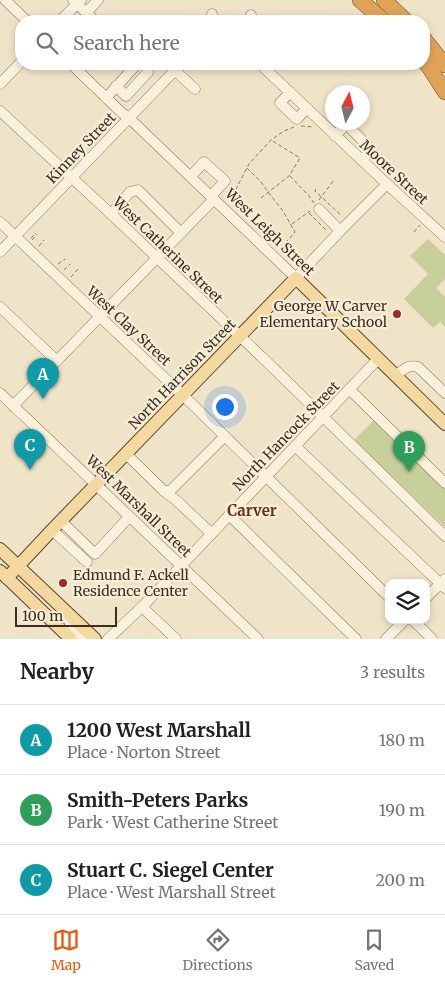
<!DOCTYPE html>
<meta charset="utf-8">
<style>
body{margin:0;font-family:Merriweather,serif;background:#f2f2f2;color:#202124}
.controls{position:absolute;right:15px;bottom:15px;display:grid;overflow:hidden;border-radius:10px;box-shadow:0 2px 8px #0003}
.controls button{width:45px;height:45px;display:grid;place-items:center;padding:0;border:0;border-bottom:1px solid #e0e0e0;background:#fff;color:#202124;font:25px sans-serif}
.compass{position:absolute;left:325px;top:85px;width:45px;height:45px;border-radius:50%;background:#fff;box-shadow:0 2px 8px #0003;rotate:7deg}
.scale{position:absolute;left:15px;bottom:12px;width:102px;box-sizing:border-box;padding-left:5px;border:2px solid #3d2e20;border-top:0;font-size:14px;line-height:18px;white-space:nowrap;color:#3d2e20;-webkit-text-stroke:4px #f7eed8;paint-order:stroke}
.you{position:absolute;left:224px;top:406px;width:18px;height:18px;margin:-12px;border:4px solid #fff;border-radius:50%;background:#1a73e8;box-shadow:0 0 0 8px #1a73e833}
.badge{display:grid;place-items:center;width:32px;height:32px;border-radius:50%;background:#ea580c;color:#fff;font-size:16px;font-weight:700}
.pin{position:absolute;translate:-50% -41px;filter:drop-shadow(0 1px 2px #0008)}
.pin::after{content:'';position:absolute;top:26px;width:18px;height:15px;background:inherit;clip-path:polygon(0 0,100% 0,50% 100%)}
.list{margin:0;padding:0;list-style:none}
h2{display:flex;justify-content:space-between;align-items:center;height:65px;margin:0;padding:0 20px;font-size:21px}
h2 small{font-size:16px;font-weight:400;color:#757577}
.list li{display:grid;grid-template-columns:32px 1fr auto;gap:15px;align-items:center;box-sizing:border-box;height:70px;padding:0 20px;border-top:1px solid #e0e0e0}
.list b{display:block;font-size:19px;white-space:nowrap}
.list p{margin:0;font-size:16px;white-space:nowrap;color:#757577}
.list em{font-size:16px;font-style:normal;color:#757577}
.icon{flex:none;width:28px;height:28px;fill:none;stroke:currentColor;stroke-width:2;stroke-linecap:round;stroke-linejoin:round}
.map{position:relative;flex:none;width:445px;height:639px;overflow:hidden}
.search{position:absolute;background:#fff;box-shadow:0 2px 8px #0003;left:15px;right:15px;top:15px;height:55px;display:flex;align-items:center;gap:12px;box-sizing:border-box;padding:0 18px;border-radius:20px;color:#757577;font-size:19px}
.sheet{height:275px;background:#fff}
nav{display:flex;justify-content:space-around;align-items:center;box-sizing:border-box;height:70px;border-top:1px solid #e0e0e0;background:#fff;font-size:14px;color:#757577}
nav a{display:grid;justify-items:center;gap:2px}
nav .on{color:#ea580c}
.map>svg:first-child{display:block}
</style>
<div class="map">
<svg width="445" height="639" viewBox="0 0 445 639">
<rect width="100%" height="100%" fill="#f0e4c8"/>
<g fill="#c9cf9b">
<polygon points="428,239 445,255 445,279 436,288 444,296 445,296 445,327 441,323 441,321 433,328 404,299 428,274 410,256"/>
<polygon points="377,417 445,485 445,527 354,440"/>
</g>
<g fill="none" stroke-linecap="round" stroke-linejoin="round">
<g stroke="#8d765c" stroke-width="11">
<g id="minor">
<polyline points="5,0 27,21"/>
<polyline points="73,0 95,21"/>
<polyline points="86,13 98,0"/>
<polyline points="212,14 213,21"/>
<polyline points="60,21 81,0"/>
<polyline points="249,21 251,15"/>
<polyline points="71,64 122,113 129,118 296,278 340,231 387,184"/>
<polyline points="168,64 195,89"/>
<polyline points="260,64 387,184 445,237"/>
<polyline points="0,84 21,62"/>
<polyline points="116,86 126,96 148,72"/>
<polyline points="290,92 280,103 297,119 307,108"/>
<polyline points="106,98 137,64"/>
<polyline points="0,111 111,214 265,360 445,536"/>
<polyline points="335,136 346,124 372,150 361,160"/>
<polyline points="191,176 204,162 225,181 211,196"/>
<polyline points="319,209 340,231"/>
<polyline points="111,214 130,192 138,190 181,233"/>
<polyline points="0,222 190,402 389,597"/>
<polyline points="0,252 181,64"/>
<polyline points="0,307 57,361"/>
<path d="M396,376C404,369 408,364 418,367L445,393"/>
<polyline points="349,389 445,483"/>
<polyline points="0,393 258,639"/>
<polyline points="13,406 214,199"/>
<polyline points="295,446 445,588"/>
<polyline points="126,454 164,491 170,491 225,436"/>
<polyline points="164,491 177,501 211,533"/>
<polyline points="229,515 356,639"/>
<polyline points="61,521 95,554 129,517"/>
<polyline points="52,530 87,562"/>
<polyline points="426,598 445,579"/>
<polyline points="142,607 176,639"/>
<polyline points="66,613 72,629 82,639"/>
<polyline points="413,620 432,639"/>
<polyline points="108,639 142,607 378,359"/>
<polyline points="386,639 405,620"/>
</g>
</g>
<g stroke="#5b4430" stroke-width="14">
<g id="major">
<polyline points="0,549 95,639"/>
<polyline points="0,571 71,639"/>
<polyline points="7,578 52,530 296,278 445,424"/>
</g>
</g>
<g stroke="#5b4430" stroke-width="16">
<g id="highway">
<polyline points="360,0 384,21"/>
<polyline points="384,0 406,21"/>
<polyline points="424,39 445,65"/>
<polyline points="424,61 429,67 445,92"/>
</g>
</g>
<g stroke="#8d765c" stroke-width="1" stroke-dasharray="4 2.5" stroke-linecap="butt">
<polyline points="301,126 314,127"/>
<polyline points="247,168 261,182 268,192 283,211 295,232 280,249"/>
<polyline points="290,176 309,196 314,203"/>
<polyline points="316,189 315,191 342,216"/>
<polyline points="261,198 289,176 300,158 271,140"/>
<polyline points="319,200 334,180"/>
<polyline points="231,202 238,185 249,164 271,140 284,131 294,127"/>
<polyline points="309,213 326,230"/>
<polyline points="292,224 310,211"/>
<polyline points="414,232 420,225"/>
<polyline points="31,238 36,233"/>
<polyline points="32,240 37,234"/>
<polyline points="39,246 44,240"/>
<polyline points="58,264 65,259"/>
<polyline points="64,270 70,264"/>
<polyline points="71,277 79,268"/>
</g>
<use href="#minor" stroke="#faf1dc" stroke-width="10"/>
<use href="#major" stroke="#f3d9a0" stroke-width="12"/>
<use href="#highway" stroke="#e0a458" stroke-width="15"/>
</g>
<g fill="#9e2a2b" stroke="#f7eed8" stroke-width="2">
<circle cx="397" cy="314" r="5"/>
<circle cx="63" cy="583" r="5"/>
</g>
<g text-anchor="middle" stroke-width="4.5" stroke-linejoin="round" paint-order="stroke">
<g font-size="14" fill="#3d2e20" stroke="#f7eed8">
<text transform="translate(81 148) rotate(-46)" y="5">Kinney Street</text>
<text transform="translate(394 172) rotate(43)" y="5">Moore Street</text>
<text transform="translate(270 232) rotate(44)" y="5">West Leigh Street</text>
<text transform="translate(168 250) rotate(44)" y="5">West Catherine Street</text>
<text transform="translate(129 326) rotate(43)" y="5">West Clay Street</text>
<text transform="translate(182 374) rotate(-46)" y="5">North Harrison Street</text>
<text transform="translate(286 436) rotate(-46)" y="5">North Hancock Street</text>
<text transform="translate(139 506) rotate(44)" y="5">West Marshall Street</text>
</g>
<g font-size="14" fill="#3d2e20" stroke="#f7eed8" text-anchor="end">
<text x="387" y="311">George W Carver<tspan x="387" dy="16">Elementary School</tspan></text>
<text x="73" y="580" text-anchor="start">Edmund F. Ackell<tspan x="73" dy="16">Residence Center</tspan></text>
</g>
<g font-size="15" font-weight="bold" fill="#6b2e1e" stroke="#f7eed8">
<text x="252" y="516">Carver</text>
</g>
</g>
</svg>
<div class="controls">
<button><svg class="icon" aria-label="layers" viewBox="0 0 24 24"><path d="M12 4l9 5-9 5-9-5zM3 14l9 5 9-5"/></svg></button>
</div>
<svg class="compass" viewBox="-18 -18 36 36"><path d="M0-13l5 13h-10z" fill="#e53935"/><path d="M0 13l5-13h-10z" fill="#757577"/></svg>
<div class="scale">100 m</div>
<div class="you"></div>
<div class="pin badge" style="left:43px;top:399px;background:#0f9aa8">A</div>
<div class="pin badge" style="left:409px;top:472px;background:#2e9e5b">B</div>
<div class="pin badge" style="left:30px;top:470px;background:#0f9aa8">C</div>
<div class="search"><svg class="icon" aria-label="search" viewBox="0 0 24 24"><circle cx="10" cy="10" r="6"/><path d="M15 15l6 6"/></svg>Search here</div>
</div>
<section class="sheet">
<h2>Nearby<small>3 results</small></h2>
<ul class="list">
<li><span class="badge" style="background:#0f9aa8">A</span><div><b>1200 West Marshall</b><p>Place · Norton Street</p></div><em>180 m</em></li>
<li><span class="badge" style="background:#2e9e5b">B</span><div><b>Smith-Peters Parks</b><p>Park · West Catherine Street</p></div><em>190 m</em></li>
<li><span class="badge" style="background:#0f9aa8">C</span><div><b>Stuart C. Siegel Center</b><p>Place · West Marshall Street</p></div><em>200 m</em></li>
</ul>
</section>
<nav>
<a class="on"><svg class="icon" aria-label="map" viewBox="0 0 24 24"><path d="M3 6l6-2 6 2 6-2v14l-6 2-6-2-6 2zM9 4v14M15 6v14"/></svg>Map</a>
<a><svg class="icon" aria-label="directions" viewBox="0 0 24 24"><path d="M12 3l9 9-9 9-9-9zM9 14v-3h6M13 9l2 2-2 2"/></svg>Directions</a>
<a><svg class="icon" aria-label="saved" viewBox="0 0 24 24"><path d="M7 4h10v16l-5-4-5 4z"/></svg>Saved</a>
</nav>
